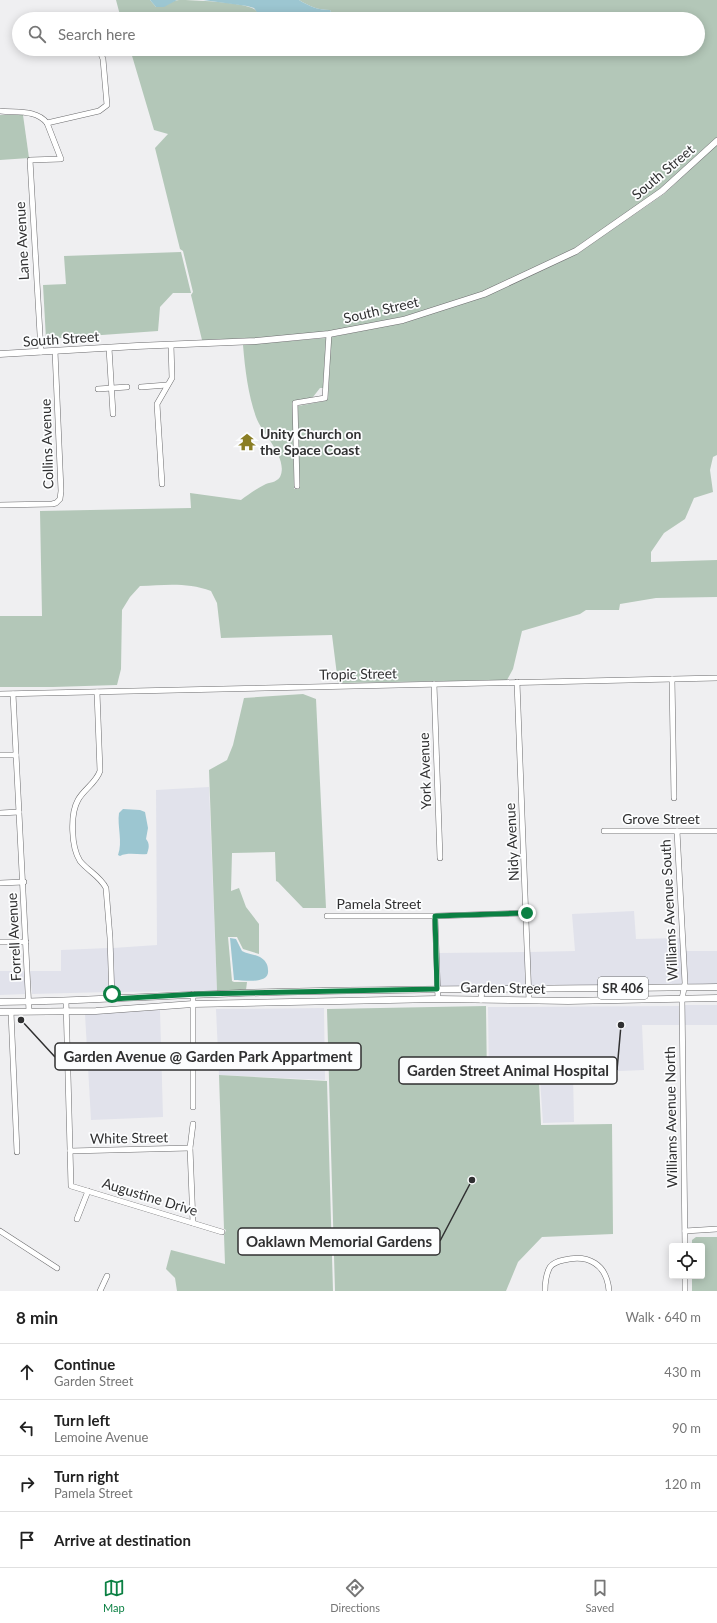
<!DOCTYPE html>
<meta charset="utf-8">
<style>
body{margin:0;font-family:Lato,sans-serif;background:#f6f6f6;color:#222}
.controls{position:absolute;right:12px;bottom:12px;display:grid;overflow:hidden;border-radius:4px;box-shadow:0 2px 10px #0003}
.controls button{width:36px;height:36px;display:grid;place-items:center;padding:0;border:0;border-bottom:1px solid #e0e0e0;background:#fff;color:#222;font:20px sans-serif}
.stop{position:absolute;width:12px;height:12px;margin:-9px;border:3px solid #0b8043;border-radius:50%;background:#fff}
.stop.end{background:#0b8043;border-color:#fff;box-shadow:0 1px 4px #0008}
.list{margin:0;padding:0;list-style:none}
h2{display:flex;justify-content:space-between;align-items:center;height:52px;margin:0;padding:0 16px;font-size:17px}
h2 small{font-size:13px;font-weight:400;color:#767676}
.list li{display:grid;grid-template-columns:26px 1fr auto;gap:12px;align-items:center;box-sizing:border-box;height:56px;padding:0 16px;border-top:1px solid #e0e0e0}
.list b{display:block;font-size:15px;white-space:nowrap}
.list p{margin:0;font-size:13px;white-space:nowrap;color:#767676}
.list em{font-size:13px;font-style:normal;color:#767676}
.icon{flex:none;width:22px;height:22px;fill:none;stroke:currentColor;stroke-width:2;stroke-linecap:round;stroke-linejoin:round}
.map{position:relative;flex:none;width:717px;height:1291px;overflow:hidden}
.search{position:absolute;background:#fff;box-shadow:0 2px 10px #0003;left:12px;right:12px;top:12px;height:44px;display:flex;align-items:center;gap:10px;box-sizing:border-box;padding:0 14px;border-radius:22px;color:#767676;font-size:15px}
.sheet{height:276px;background:#fff}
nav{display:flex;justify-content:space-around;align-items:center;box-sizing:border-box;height:56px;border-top:1px solid #e0e0e0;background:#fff;font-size:11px;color:#767676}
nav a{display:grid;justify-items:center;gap:2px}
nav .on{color:#0b8043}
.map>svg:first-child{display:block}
</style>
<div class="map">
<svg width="717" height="1291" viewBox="0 0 717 1291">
<rect width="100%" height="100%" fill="#efeff1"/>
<g fill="#e1e2eb">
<polygon points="209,787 217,991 114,992 113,948 157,945 156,790"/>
<polygon points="634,911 636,939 680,938 683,984 531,986 530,952 575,951 572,914"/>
<polygon points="108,948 109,992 32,994 30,971 61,971 61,950"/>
<polygon points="686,951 717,951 717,984 688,984"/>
<polygon points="525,952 526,986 440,986 439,953"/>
<polygon points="0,971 25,971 26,994 0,995"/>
<polygon points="684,1005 717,1005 717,1025 685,1025"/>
<polygon points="679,1006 679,1025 642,1025 644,1070 573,1073 574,1122 543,1123 540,1080 489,1080 488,1007"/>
<polygon points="324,1008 325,1080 219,1075 216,1009"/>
<polygon points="160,1010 163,1117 91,1120 85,1014"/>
</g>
<g fill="#b3c7b8">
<path d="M116,0H150L156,7C166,7 170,1 179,0C193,0 239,2 252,8C257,10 260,15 262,19H121Z"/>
<path d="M299,0H717V137L660,189L575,248L483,292L402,317L328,332L256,338L202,340L191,295L193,292L183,251L180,249L155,148L168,134L154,130L130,49H698V19H332L333,16L330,10C317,10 309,6 299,0Z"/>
<polygon points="0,115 23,115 29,158 0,160"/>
<path d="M717,145V455L713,457L710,470L713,492L694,498L685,519L664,533L651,552V562L717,560V597L656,598L620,604L619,610H586L580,614L522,631L513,669L507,680L338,683L332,635L221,638L217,603L211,591C187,582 165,585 140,586L130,597L122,610L121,669L117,685L53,687H0V616H42L40,511L191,508L190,493L241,500C248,495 256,489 264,485C269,482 276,483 280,477C289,458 262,434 256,417C248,394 245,369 243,345L326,338L323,388H320L313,397L293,404L294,489H299L298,406L325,401L328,399L331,337L403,323L484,297L577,254L664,194Z"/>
<polygon points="181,252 191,293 173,293 160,307 158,331 46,339 43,285 66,284 64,256"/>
<polygon points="303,694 316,699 326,908 303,908 278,882 276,881 275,852 232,853 231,891 239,888 246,907 259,924 259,954 243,949 237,937 228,937 232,981 234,982 247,982 246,990 217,991 209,770 227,760 233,745 244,698"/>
<polygon points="486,1006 487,1083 539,1082 541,1125 612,1124 613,1234 542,1237 518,1262 506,1291 335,1291 327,1009"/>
<polygon points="219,1075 327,1081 333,1291 177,1291 175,1278 166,1269 171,1250 225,1264 224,1235 226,1230 224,1229"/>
<polygon points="696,1237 717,1237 717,1291 692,1291 692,1276 702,1276 702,1246 692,1246 692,1240"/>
</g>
<g fill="#9cc6d1">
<polygon points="150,0 177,0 164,7 156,7"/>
<path d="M203,0H299C309,6 317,10 330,10L333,16L332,19H262L254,8L247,6Z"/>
<path d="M123,809L140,810L145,812L148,828L146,839C150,844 149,848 147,854C138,855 128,852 120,856L118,855C123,842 117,826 119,813Z"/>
<path d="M230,938L236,939L242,951C247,954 254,954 260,957C265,960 268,964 268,970C270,985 244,980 234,980Z"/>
</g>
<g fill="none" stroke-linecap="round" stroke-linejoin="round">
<g stroke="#6b6b6d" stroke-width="6">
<g id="minor">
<path d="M0,111C16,113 36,109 47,123L61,159L30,160L41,352"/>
<polyline points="47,123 99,111 107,105 103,59 99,49"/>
<polyline points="109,348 113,414"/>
<polyline points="141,387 167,385"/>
<polyline points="98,389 127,387"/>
<polyline points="162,484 157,404 172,378 171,345"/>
<polyline points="297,486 295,403 325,398 329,334"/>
<polyline points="0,505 52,504 56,503 60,499 61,491 55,351"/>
<polyline points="672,679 674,798"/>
<polyline points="517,682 529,1000"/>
<polyline points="434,684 440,858"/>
<path d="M97,692L100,771C96,783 84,789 78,800C70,814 71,847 80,861C88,871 100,876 106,888L110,938L112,999"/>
<polyline points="0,694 717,678"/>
<polyline points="13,694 29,1011"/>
<polyline points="0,755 16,755"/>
<polyline points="0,813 19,812"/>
<polyline points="604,831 717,831"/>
<polyline points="677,831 685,983 682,999 685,1246"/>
<polyline points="0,883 24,882"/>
<polyline points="327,916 435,916 527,913"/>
<polyline points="435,916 438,999"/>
<polyline points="0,942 26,942"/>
<polyline points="193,994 193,1107"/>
<polyline points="481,1000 482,989"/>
<polyline points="66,1001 71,1186 222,1232"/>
<polyline points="11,1012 17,1152"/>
<polyline points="193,1124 190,1148 193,1223"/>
<polyline points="70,1151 190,1148"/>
<polyline points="77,1219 88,1191"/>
<polyline points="0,1231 57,1268"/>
<polyline points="685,1231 717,1229"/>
<polyline points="685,1276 685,1291"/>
<polyline points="100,1291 107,1276"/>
<path d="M545,1291C545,1283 546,1274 550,1267C553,1263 559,1261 564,1260C588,1254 607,1264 609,1291"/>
</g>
</g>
<g stroke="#6b6b6d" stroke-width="7">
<g id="major">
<polyline points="0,354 137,346 256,341 329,334 403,320 484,294 576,251 662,191 717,141"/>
<path d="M0,1002C93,1001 185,994 277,992C424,988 570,989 717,987"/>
<polyline points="0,1012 96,1011 193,1004 438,999 568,1001 717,998"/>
</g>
</g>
<use href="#minor" stroke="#fff" stroke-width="5"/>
<use href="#major" stroke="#fff" stroke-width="6"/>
</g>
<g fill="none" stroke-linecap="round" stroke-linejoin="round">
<polyline stroke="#0b8043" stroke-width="5" points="112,994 112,999 198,994 437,989 435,916 527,913"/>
</g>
<defs>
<g id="temple-bare" transform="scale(1.38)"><path d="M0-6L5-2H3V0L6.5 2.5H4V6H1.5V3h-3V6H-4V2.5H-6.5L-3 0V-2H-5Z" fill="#8a7e25" stroke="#fcfdfe" stroke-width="2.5" paint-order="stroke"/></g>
</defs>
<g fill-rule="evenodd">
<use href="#temple-bare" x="247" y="442"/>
</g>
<g text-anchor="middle" stroke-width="3.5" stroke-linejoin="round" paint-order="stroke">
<rect fill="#fcfdfe" stroke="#6d6e6e" stroke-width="1" x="598" y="977" width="50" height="22" rx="3"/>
<g font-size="13" font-weight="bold" fill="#303031">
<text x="623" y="993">SR 406</text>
</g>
<g font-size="14" fill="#303031" stroke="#fcfdfe">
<text transform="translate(663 172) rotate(-40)" y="5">South Street</text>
<text transform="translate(22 241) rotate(-93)" y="5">Lane Avenue</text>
<text transform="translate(381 310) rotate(-13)" y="5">South Street</text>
<text transform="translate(61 339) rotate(-4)" y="5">South Street</text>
<text transform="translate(47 444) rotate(-92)" y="5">Collins Avenue</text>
<text transform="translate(358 674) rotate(-1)" y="5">Tropic Street</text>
<text transform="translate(425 771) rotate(-92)" y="5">York Avenue</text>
<text x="661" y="824">Grove Street</text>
<text transform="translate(512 842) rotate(-93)" y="5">Nidy Avenue</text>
<text x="379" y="909">Pamela Street</text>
<text transform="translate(669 910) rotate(-93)" y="5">Williams Avenue South</text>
<text transform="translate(14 937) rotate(-93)" y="5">Forrell Avenue</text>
<text transform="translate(503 988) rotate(1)" y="5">Garden Street</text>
<text transform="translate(671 1117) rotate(-91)" y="5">Williams Avenue North</text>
<text transform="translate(129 1138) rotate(-1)" y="5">White Street</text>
<text transform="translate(150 1197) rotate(17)" y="5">Augustine Drive</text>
</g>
<g font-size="14" font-weight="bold" fill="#303031" stroke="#fcfdfe" text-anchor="start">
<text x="260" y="439">Unity Church on<tspan x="260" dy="16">the Space Coast</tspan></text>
</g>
</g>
<path fill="none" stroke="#303031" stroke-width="1.5" d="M21 1020L55 1057M621 1025L617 1070M472 1180L440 1241"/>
<g fill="#303031" stroke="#fcfdfe" stroke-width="1.5">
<circle cx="21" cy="1020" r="4"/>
<circle cx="621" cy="1025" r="4"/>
<circle cx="472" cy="1180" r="4"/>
</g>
<g fill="#fcfdfe" stroke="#303031" stroke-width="1.5">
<rect x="55" y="1043" width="306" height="27" rx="4"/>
<rect x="399" y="1057" width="218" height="27" rx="4"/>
<rect x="238" y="1228" width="202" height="27" rx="4"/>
</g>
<g font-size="15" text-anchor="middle" font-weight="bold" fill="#303031">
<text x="208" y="1062">Garden Avenue @ Garden Park Appartment</text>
<text x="508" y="1076">Garden Street Animal Hospital</text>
<text x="339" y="1247">Oaklawn Memorial Gardens</text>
</g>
</svg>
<div class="controls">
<button><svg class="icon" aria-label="locate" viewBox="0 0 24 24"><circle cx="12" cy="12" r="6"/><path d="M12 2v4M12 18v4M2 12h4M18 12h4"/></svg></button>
</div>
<div class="stop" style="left:112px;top:994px"></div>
<div class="stop end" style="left:527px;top:913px"></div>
<div class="search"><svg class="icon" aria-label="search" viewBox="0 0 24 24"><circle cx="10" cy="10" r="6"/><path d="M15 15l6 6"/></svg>Search here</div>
</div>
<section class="sheet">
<h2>8 min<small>Walk · 640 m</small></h2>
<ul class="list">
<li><svg class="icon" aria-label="ahead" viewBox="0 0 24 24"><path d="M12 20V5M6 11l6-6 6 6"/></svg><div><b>Continue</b><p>Garden Street</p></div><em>430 m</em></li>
<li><svg class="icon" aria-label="left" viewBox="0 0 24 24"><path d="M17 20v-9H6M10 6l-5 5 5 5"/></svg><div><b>Turn left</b><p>Lemoine Avenue</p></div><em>90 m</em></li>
<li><svg class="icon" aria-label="right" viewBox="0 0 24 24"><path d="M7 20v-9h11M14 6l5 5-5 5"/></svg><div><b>Turn right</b><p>Pamela Street</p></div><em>120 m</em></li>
<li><svg class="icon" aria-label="arrive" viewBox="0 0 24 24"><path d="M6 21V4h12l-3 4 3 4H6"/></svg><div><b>Arrive at destination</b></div></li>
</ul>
</section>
<nav>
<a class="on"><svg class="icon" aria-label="map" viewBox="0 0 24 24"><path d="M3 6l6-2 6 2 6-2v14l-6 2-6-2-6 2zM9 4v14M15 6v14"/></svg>Map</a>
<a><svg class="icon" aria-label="directions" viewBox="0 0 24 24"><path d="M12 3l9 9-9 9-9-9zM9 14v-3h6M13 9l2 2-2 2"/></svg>Directions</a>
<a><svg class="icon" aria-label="saved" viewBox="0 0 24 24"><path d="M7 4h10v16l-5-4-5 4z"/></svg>Saved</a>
</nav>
